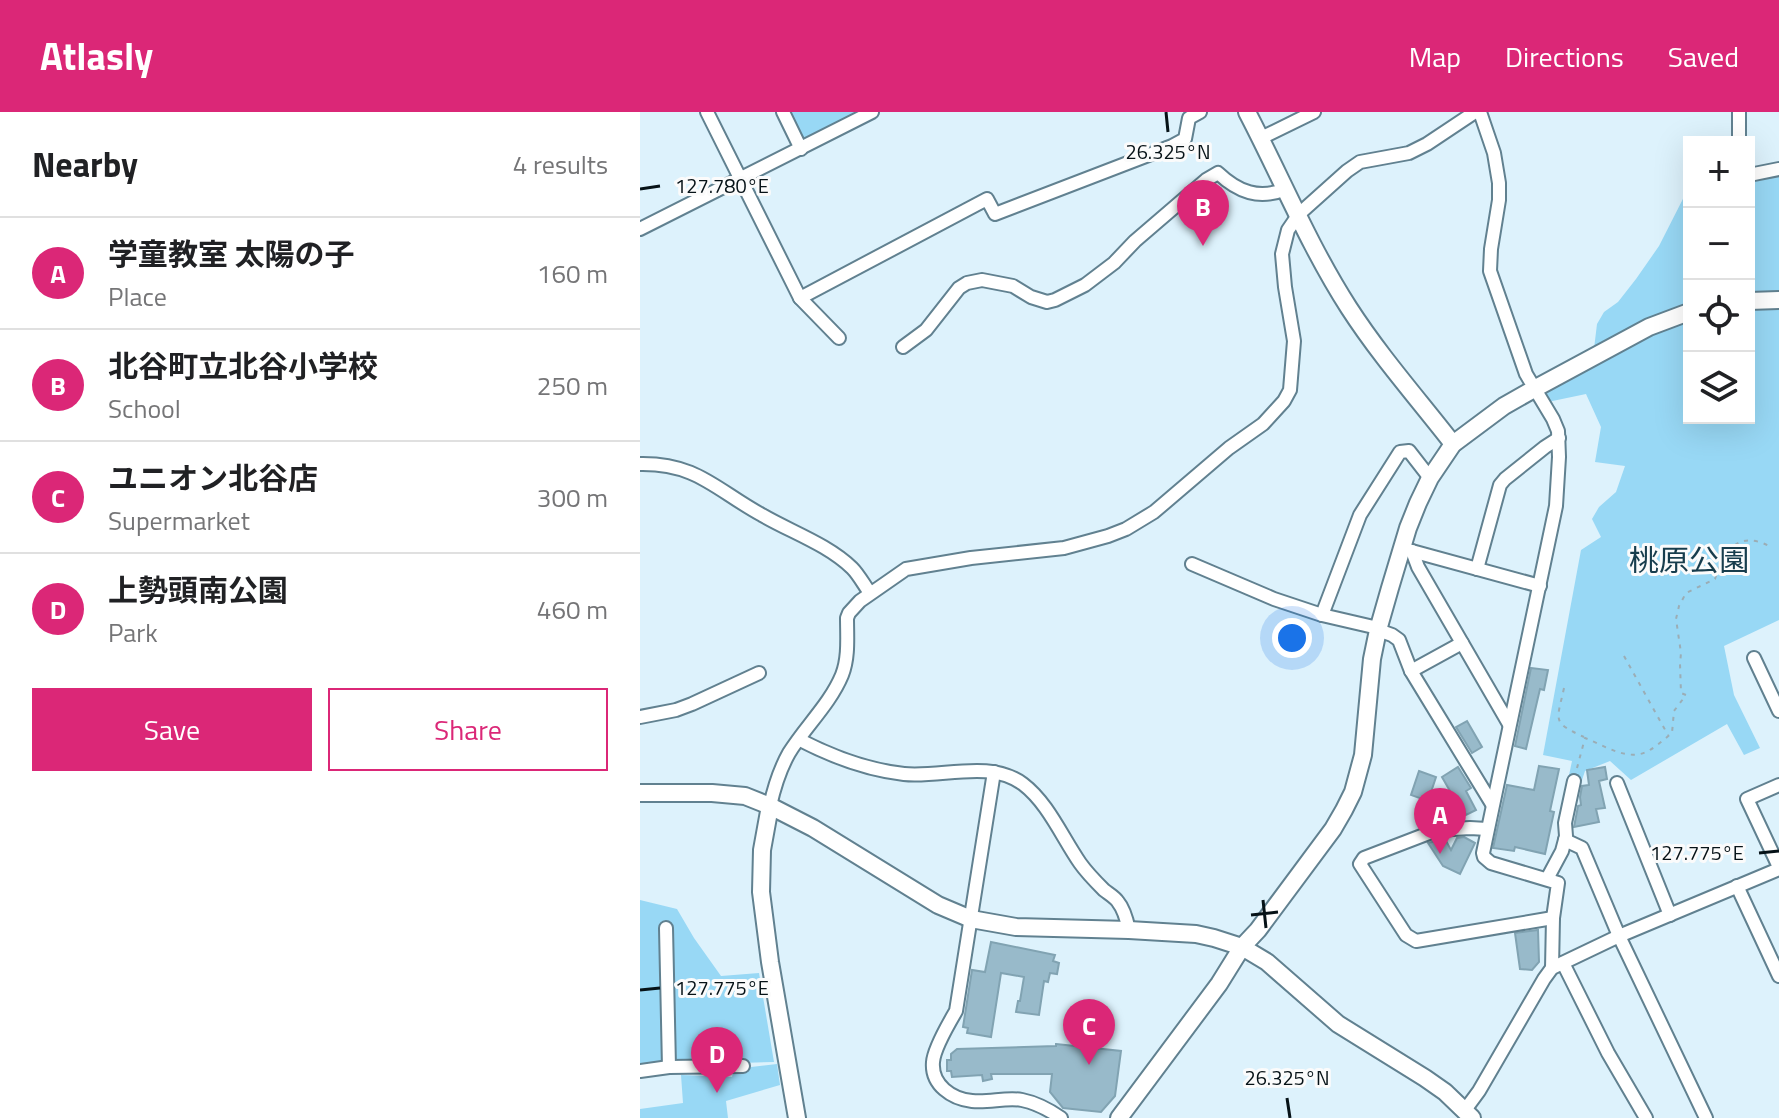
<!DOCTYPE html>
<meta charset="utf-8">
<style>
body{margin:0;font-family:"Titillium Web","Noto Sans JP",sans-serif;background:#f6f6f6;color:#202124}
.controls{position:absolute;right:24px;top:24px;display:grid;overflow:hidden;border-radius:0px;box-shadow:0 8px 32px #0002}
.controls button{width:72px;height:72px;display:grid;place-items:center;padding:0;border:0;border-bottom:2px solid #e0e0e0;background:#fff;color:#202124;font:40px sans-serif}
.you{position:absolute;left:652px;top:526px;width:28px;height:28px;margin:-20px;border:6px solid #fff;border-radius:50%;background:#1a73e8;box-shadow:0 0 0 12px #1a73e833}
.badge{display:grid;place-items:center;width:52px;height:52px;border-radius:50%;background:#db2777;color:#fff;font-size:26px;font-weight:700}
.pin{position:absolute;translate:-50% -66px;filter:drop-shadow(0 2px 4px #0008)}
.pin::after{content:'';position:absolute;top:42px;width:28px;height:24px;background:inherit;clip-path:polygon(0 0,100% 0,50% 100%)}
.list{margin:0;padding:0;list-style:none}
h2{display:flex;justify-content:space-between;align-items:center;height:104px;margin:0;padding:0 32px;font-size:34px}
h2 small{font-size:26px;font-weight:400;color:#757577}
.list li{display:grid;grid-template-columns:52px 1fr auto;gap:24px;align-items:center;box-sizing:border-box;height:112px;padding:0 32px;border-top:2px solid #e0e0e0}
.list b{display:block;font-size:30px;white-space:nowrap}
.list p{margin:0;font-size:26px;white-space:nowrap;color:#757577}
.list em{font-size:26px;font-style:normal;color:#757577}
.actions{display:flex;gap:16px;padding:24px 32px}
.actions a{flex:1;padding:18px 0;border:2px solid #db2777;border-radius:0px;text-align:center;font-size:28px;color:#db2777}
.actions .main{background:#db2777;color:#fff}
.icon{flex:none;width:44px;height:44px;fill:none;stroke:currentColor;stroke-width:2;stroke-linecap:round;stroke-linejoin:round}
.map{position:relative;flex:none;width:1139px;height:1006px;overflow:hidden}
header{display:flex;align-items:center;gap:48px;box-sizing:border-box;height:112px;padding:0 40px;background:#db2777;color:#fff}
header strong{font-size:38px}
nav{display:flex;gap:44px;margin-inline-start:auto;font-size:28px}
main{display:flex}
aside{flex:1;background:#fff}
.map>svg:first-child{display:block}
</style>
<header>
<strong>Atlasly</strong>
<nav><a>Map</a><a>Directions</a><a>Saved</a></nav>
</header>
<main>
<aside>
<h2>Nearby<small>4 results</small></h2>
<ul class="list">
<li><span class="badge">A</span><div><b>学童教室 太陽の子</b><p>Place</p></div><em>160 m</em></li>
<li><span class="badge">B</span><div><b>北谷町立北谷小学校</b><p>School</p></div><em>250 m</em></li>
<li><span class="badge">C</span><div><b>ユニオン北谷店</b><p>Supermarket</p></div><em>300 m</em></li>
<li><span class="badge">D</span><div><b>上勢頭南公園</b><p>Park</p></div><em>460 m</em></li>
</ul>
<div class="actions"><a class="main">Save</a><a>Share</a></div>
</aside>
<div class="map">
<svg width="1139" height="1006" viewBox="0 0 1139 1006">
<rect width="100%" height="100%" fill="#ddf2fc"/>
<g fill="#98d8f5">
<polygon points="143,0 229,0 160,37"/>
<polygon points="1139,57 1139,508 1084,534 1094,583 1120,636 1104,643 1087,612 991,668 970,649 945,659 941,671 928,668 932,649 903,643 941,438 961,425 952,407 959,395 976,380 985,354 955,350 961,315 946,282 903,291 894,277 953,245 957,212 964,200 978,190 996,167 1019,134 1049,75 1049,306 1109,306 1109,63"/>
<polygon points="0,788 37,797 54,826 81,864 119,861 134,950 0,954"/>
<polygon points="137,952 140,973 86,989 88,1006 0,1006 0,997 43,991 41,963 92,965 94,957"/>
</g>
<g fill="#98baca" stroke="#81a3b2" stroke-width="2">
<polygon points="891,556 908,558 904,578 900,577 886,637 875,634"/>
<polygon points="827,609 842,635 832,641 816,615"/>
<polygon points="899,654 919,657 910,699 914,700 905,742 875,735 874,739 853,736 867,673 894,678"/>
<polygon points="818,655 831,676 826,679 836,698 826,703 817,685 814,686 802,665"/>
<polygon points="965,655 967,667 959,669 965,696 956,697 959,710 934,715 938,694 941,693 940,685 942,674 949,673 947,658"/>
<polygon points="779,659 796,665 788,689 771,683"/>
<polygon points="824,725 835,731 820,762 803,754 788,731 805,727 811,738 817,726"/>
<polygon points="898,818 899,850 892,858 880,857 875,821"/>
<polygon points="351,830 415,843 413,849 419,851 417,862 410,861 408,870 404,869 399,903 376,900 378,889 380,889 384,865 361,861 351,925 327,921 328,916 323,915 332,858 345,860"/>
<polygon points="416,932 481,939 475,984 461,1000 423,996 410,980 412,962 351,962 352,967 343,969 342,963 312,965 311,959 307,959 307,948 311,948 311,942 317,937 416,934"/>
</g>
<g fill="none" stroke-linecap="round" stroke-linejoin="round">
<g stroke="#618190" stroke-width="16">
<g id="minor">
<polyline points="67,0 160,186 199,226"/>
<polyline points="143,0 161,37"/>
<polyline points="840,0 854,41 859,71 859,88 851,137 850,159 886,262 913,307 918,319 919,345 916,394 843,741 844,745 851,751 918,771 913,806 912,856"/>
<polyline points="621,26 674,0"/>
<polyline points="1099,30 1099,0"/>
<polyline points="1109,63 1139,57"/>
<polyline points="0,117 232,0"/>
<polyline points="160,186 347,87 355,102 532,34 545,27 549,6 560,0"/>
<path d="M263,235L286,218L319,176L327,171L342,168L373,174L391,185L407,190L415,188L445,173L474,151L495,129L566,68L578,61C598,80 619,88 646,77"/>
<path d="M0,352C57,351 76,378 122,403C151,420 187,432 212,456C219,463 224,473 230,481"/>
<polyline points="768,438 900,474"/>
<polyline points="772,439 778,455 869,612"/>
<polyline points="552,452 634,487 682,503 738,516"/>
<polyline points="837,457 860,373 865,367 905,335 919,326"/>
<polyline points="682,503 720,403 760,340 769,339 790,366"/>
<polyline points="738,518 752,523 759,528 771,559 852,692"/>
<polyline points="1114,546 1139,599"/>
<polyline points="771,559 822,531"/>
<polyline points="0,605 36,598 52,592 119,561"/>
<path d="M160,628C191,644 228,658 264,662C302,666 349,647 383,672C408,691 422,725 440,751C447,761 455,769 464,778C469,782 475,785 478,790C484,797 487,809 489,818"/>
<path d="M354,660L316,899C309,911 294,936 293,950C291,973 312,987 332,989C349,991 366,985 382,988C397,991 408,997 421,1006"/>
<polyline points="977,671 1030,803"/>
<polyline points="1139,673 1107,687 1139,755"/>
<path d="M130,694C134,676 140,657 149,641C165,615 190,592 202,563C209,545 207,525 207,506L209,501L220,489L266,457L331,446L424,436L468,424L486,417L514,400L589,336L623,312L644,289L650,278L654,229L645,175L642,142L648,118L659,102L707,59L720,50L769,41L787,32L835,0"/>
<polyline points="847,717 830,716 797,718 724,746 720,752 766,823 776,829 913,806"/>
<polyline points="925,728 942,736 979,824 1066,1006"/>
<polyline points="907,767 922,739 926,724 925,711 934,669"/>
<polyline points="1097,774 1139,864"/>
<polyline points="26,816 29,955"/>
<polyline points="923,851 968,941 1006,1006"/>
<polyline points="0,959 29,955 103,954"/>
<polyline points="825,998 839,979 904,867 912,856 979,824 1139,757"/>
</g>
</g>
<g stroke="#618190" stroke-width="20">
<g id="tertiary">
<path d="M607,0C641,65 669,134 709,196C740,244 778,287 813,332"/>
<polyline points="1109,189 1139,188"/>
<polyline points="0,681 72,681 105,684 130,694 173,716 298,793 331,807 376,815 489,818 556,822 574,826 602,835 627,850 698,912 785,966 805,980 832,1006"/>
<polyline points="130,694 122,738 121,780 130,850 157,1006"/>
<polyline points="479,1006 579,872 602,835 618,818 693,717 704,698 713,680 723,643 732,547 738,518 750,476 768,416 778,391 790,366 813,332 864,294 894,277 1009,215 1049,200"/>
</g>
</g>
<g stroke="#9badb5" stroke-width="2" stroke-dasharray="4 6" stroke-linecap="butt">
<polyline points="984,544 1028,623"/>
<path d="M924,576C917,609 911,610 944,625"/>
<path d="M937,656L945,626C961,632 982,646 1000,642C1011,640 1023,628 1032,621L1034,599L1046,583L1041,581L1040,552L1041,541L1036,507L1039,494L1046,481L1075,467C1084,439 1098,418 1129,434"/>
</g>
<use href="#minor" stroke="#fff" stroke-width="12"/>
<use href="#tertiary" stroke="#fff" stroke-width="16"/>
</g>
<path fill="none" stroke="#061217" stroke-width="3" d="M526,0L528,20M0,77L20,74M1119,741L1139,739M623,788L626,816M611,803L638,800M0,878L20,876M647,986L650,1006"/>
<g text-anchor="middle" stroke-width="6" stroke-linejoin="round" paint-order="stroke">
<g font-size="30" fill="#173d4d" stroke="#fbfbfb">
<text x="1049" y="459">桃原公園</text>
</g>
</g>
<g font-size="20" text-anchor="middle" fill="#061217" stroke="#fbfbfb" stroke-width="6" stroke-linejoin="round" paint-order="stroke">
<text x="528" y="47">26.325°N</text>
<text x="82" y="81">127.780°E</text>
<text x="1057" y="748">127.775°E</text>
<text x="82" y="883">127.775°E</text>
<text x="647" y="973">26.325°N</text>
</g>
</svg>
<div class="controls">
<button>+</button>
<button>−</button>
<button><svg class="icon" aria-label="locate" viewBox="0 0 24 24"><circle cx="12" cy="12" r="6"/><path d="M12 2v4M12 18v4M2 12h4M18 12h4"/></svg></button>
<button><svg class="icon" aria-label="layers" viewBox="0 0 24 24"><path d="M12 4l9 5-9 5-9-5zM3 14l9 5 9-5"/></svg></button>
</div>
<div class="you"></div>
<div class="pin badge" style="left:800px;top:742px">A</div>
<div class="pin badge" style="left:563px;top:134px">B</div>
<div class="pin badge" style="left:449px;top:953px">C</div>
<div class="pin badge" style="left:77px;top:981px">D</div>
</div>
</main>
